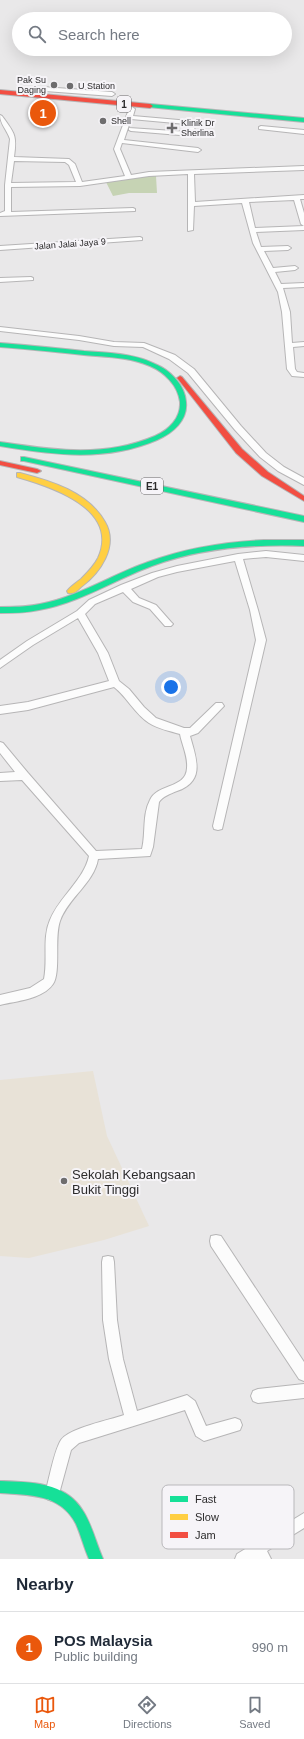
<!DOCTYPE html>
<style>
body{margin:0;font-family:Helvetica,sans-serif;background:#f6f6f7;color:#1f2937}
.you{position:absolute;left:171px;top:687px;width:14px;height:14px;margin:-10px;border:3px solid #fff;border-radius:50%;background:#1a73e8;box-shadow:0 0 0 6px #1a73e833}
.badge{display:grid;place-items:center;width:26px;height:26px;border-radius:50%;background:#ea580c;color:#fff;font-size:13px;font-weight:700}
.pin{position:absolute;translate:-50% -50%;border:2px solid #fff;box-shadow:0 1px 4px #0006}
.list{margin:0;padding:0;list-style:none}
h2{display:flex;justify-content:space-between;align-items:center;height:52px;margin:0;padding:0 16px;font-size:17px}
h2 small{font-size:13px;font-weight:400;color:#747a83}
.list li{display:grid;grid-template-columns:26px 1fr auto;gap:12px;align-items:center;box-sizing:border-box;height:72px;padding:0 16px;border-top:1px solid #e0e1e3}
.list b{display:block;font-size:15px;white-space:nowrap}
.list p{margin:0;font-size:13px;white-space:nowrap;color:#747a83}
.list em{font-size:13px;font-style:normal;color:#747a83}
.icon{flex:none;width:22px;height:22px;fill:none;stroke:currentColor;stroke-width:2;stroke-linecap:round;stroke-linejoin:round}
.map{position:relative;flex:none;width:304px;height:1559px;overflow:hidden}
.search{position:absolute;background:#fff;box-shadow:0 4px 16px #0002;left:12px;right:12px;top:12px;height:44px;display:flex;align-items:center;gap:10px;box-sizing:border-box;padding:0 14px;border-radius:22px;color:#747a83;font-size:15px}
.sheet{height:124px;background:#fff}
nav{display:flex;justify-content:space-around;align-items:center;box-sizing:border-box;height:56px;border-top:1px solid #e0e1e3;background:#fff;font-size:11px;color:#747a83}
nav a{display:grid;justify-items:center;gap:2px}
nav .on{color:#ea580c}
.map>svg:first-child{display:block}
</style>
<div class="map">
<svg width="304" height="1559" viewBox="0 0 304 1559">
<rect width="100%" height="100%" fill="#e9e8e9"/>
<polygon fill="#e8e2d7" points="93,1071 107,1136 149,1226 104,1240 29,1258 0,1256 0,1080"/>
<polygon fill="#c6d3b4" points="150,176 156,176 157,193 129,193 113,196 106,182"/>
<g fill="none" stroke-linecap="round" stroke-linejoin="round">
<g stroke="#b6b5b6" stroke-width="2">
<g id="street">
<polygon points="43,87 112,92 115,94 112,96 45,91 43,97 39,97 40,89"/>
<path d="M132,107L135,109L133,116L190,121L194,124L195,134L192,136L131,131L129,130V128L189,132L188,125L186,124L131,119L124,140L198,148L201,150L198,152L122,143L120,149L131,175L149,172L304,166V170L194,174L195,202L304,195V199H300L304,213V226L301,224L294,200L249,202L255,228L304,226V230L256,232L261,247L288,246L291,248L288,250L264,251L273,268L295,266L298,268L295,270L275,272L281,284L304,283V287L283,288L290,312L292,343L304,342V346L293,347L295,369L297,372L304,373V377L292,376L287,369L282,312L278,292L253,243L242,203L194,206L193,230L188,231V174L149,176L80,186L11,187V212L133,208L135,209V211L0,216V213L5,211V185L10,139C7,130 0,124 0,115L2,116C15,134 17,135 14,157L69,159L75,164L82,182L125,176L114,149L129,109ZM14,161L65,162L69,165L76,182L11,183Z"/>
<polygon points="261,126 304,130 304,134 259,129 259,127"/>
<polygon points="140,237 142,238 142,240 0,250 0,246"/>
<polygon points="31,277 33,278 33,280 0,282 0,278"/>
<polygon points="0,327 79,336 114,342 144,343 175,355 194,369 241,426 266,453 284,467 304,478 304,485 278,471 260,457 235,430 188,373 169,359 143,347 114,346 79,340 0,331"/>
<path d="M266,551L304,555V561L266,557L243,559L258,610L266,640L222,829L218,830L214,829L213,826L256,640L250,610L235,561L177,572L158,577L131,589L139,598L156,605L171,622L173,624L171,626H165L150,609L133,602L123,592L95,604L85,614L108,653L119,681L129,689L144,707L156,718L184,728H190L216,703H222L224,706L198,733L190,736C196,758 206,781 177,791C170,794 163,796 159,802L153,847L150,856L98,859C94,883 68,898 60,921C54,938 61,972 53,984C43,999 16,1001 0,1005V995L30,988L44,979C48,959 42,938 50,920C59,897 84,880 89,856L22,780L0,781V773L15,772L0,753V742L3,743L28,773L96,851L142,849C146,833 142,815 150,800C158,783 186,789 187,768C188,756 182,745 180,734C170,731 158,729 149,723C135,714 127,697 114,687L28,710L0,714V706L28,702L109,681L98,653L78,618L33,645L0,668V660L27,641L77,611L89,600L121,585L152,573L177,566L238,554Z"/>
<polygon points="216,1235 221,1236 304,1362 304,1381 299,1379 211,1246 210,1241 211,1236"/>
<path d="M108,1256L113,1257L114,1262L117,1320L123,1359L137,1411L187,1395L195,1401L206,1426L235,1418L240,1420L242,1425L240,1430L204,1441L196,1436L185,1410L79,1443L71,1450L59,1494L57,1499L52,1501L47,1499L45,1494C49,1480 54,1451 61,1440C69,1428 110,1420 124,1415L109,1359L103,1320L102,1262L103,1257Z"/>
<polygon points="304,1384 304,1398 258,1403 253,1401 251,1396 253,1391 258,1389"/>
<polygon points="304,1513 304,1528 267,1551 271,1559 235,1559 237,1554"/>
</g>
</g>
<g stroke="#b6b5b6" stroke-width="2">
<g id="fast">
<polygon points="150,104 304,118 304,122 148,107 148,105"/>
<path d="M0,343C28,345 56,348 84,351C108,353 133,353 155,364C170,370 185,385 186,402C188,420 173,433 157,440C106,462 54,455 0,446V442C54,450 103,458 155,436C169,430 181,418 180,402C178,385 164,372 150,366C129,357 107,357 84,355C56,352 28,349 0,347Z"/>
<polygon points="21,457 24,457 304,516 304,522 24,461 21,461"/>
<path d="M264,540H304V546C252,544 201,548 152,566C114,580 79,603 39,610C26,613 13,613 0,613V607C13,607 26,607 40,604C78,597 111,575 148,562C186,548 224,542 264,540Z"/>
<path d="M0,1481C30,1482 66,1482 83,1511C92,1525 96,1543 103,1559H89C84,1548 81,1535 76,1524C61,1494 29,1495 0,1493Z"/>
</g>
</g>
<g stroke="#b6b5b6" stroke-width="2">
<path id="slow" d="M17,473H20C51,481 88,492 105,522C119,546 100,573 81,587C77,591 74,594 68,593L67,591C71,586 76,583 81,579C87,573 94,566 98,558C120,509 52,487 17,477Z"/>
</g>
<g stroke="#b6b5b6" stroke-width="2">
<g id="jam">
<polygon points="0,90 150,104 153,106 150,108 0,94"/>
<polygon points="180,376 182,377 242,449 268,472 304,496 304,501 262,476 236,453 178,379 177,378"/>
<polygon points="0,461 37,469 41,471 37,473 0,465"/>
</g>
</g>
<use href="#street" fill="#fcfcfc" fill-rule="evenodd"/>
<use href="#fast" fill="#16e098" fill-rule="evenodd"/>
<use href="#slow" fill="#ffcf43" fill-rule="evenodd"/>
<use href="#jam" fill="#f24e42" fill-rule="evenodd"/>
</g>
<g fill="#6e6d6e" stroke="#f6f4f8" stroke-width="1.5">
<circle cx="54" cy="85" r="4"/>
<circle cx="70" cy="86" r="4"/>
<circle cx="103" cy="121" r="4"/>
<path d="M170 122h4v4h4v4h-4v4h-4v-4h-4v-4h4z"/>
<circle cx="64" cy="1181" r="4"/>
</g>
<g text-anchor="middle" stroke-width="4" stroke-linejoin="round" paint-order="stroke">
<g font-size="9" fill="#2c2b2c" stroke="#f6f4f8" text-anchor="start">
<text x="46" y="83" text-anchor="end">Pak Su<tspan x="46" dy="10">Daging</tspan></text>
<text x="78" y="89">U Station</text>
<text x="111" y="124">Shell</text>
<text x="181" y="126">Klinik Dr<tspan x="181" dy="10">Sherlina</tspan></text>
</g>
<g font-size="9" fill="#2c2b2c" stroke="#f6f4f8">
<text transform="translate(70 244) rotate(-4)" y="3">Jalan Jalai Jaya 9</text>
</g>
<g fill="#f6f4f8" stroke="#696769" stroke-width="1">
<rect x="117" y="96" width="14" height="16" rx="3"/>
<rect x="141" y="478" width="22" height="16" rx="3"/>
</g>
<g font-size="10" font-weight="bold" fill="#2c2b2c">
<text x="124" y="108">1</text>
<text x="152" y="490">E1</text>
</g>
<g font-size="13" fill="#2c2b2c" stroke="#f6f4f8" text-anchor="start">
<text x="72" y="1179">Sekolah Kebangsaan<tspan x="72" dy="15">Bukit Tinggi</tspan></text>
</g>
</g>
<rect x="162" y="1485" width="132" height="64" rx="6" fill="#f6f4f8" stroke="#b9b8bb" stroke-width="1"/>
<rect x="170" y="1496" width="18" height="6" fill="#16e098"/>
<rect x="170" y="1514" width="18" height="6" fill="#ffcf43"/>
<rect x="170" y="1532" width="18" height="6" fill="#f24e42"/>
<g font-size="11" fill="#2c2b2c">
<text x="195" y="1503">Fast</text>
<text x="195" y="1521">Slow</text>
<text x="195" y="1539">Jam</text>
</g>
</svg>
<div class="you"></div>
<div class="pin badge" style="left:43px;top:113px">1</div>
<div class="search"><svg class="icon" aria-label="search" viewBox="0 0 24 24"><circle cx="10" cy="10" r="6"/><path d="M15 15l6 6"/></svg>Search here</div>
</div>
<section class="sheet">
<h2>Nearby<small></small></h2>
<ul class="list">
<li><span class="badge">1</span><div><b>POS Malaysia</b><p>Public building</p></div><em>990 m</em></li>
</ul>
</section>
<nav>
<a class="on"><svg class="icon" aria-label="map" viewBox="0 0 24 24"><path d="M3 6l6-2 6 2 6-2v14l-6 2-6-2-6 2zM9 4v14M15 6v14"/></svg>Map</a>
<a><svg class="icon" aria-label="directions" viewBox="0 0 24 24"><path d="M12 3l9 9-9 9-9-9zM9 14v-3h6M13 9l2 2-2 2"/></svg>Directions</a>
<a><svg class="icon" aria-label="saved" viewBox="0 0 24 24"><path d="M7 4h10v16l-5-4-5 4z"/></svg>Saved</a>
</nav>
